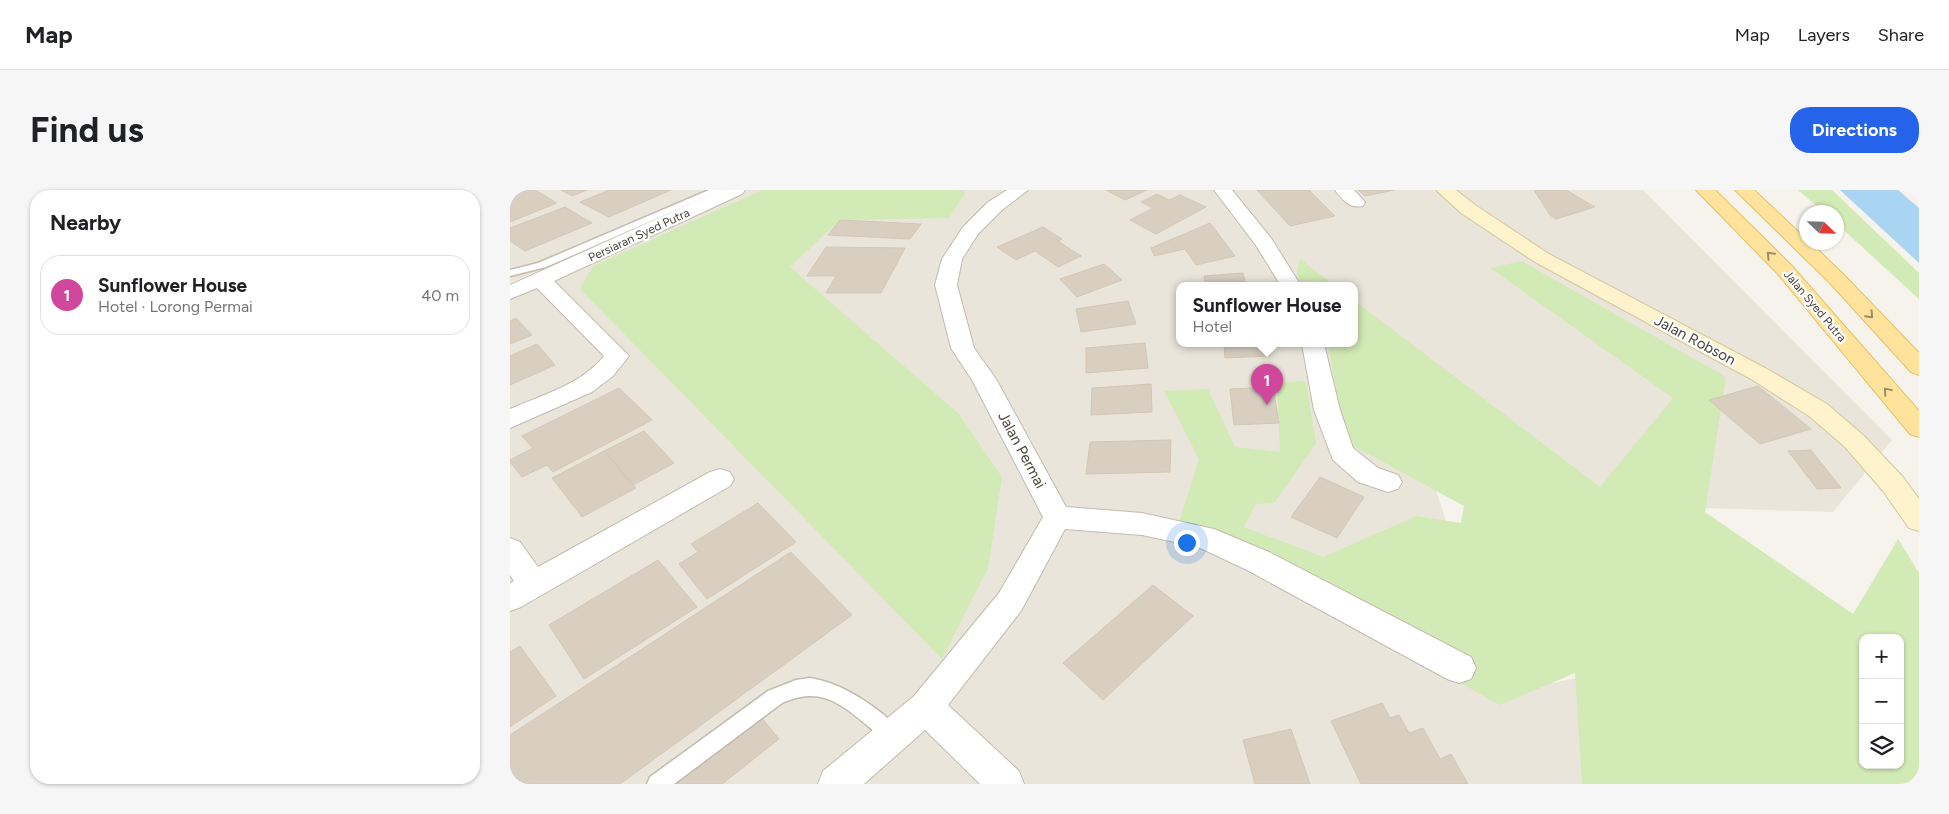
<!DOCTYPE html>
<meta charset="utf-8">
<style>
body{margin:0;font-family:Figtree,sans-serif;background:#f6f6f6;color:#202124}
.controls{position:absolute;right:15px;bottom:15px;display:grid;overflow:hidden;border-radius:10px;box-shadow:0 1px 4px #0004}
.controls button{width:45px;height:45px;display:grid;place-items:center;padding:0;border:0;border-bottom:1px solid #e0e0e0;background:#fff;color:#202124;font:25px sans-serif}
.compass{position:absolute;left:1289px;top:15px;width:45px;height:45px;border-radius:50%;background:#fff;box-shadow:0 1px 4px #0004;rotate:113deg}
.you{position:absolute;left:676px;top:352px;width:18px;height:18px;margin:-12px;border:4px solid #fff;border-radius:50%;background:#1a73e8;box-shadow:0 0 0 8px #1a73e833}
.badge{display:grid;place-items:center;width:32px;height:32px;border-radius:50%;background:#2563eb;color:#fff;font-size:16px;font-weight:700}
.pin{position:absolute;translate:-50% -41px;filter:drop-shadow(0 1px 2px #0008)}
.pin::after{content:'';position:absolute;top:26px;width:18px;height:15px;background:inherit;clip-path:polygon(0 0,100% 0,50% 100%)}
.popup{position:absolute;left:666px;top:92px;width:182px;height:65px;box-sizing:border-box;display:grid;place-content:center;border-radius:10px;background:#fff;filter:drop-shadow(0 1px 4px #0005);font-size:16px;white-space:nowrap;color:#757577}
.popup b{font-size:19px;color:#202124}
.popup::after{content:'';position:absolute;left:50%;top:100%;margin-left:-10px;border:10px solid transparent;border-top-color:#fff}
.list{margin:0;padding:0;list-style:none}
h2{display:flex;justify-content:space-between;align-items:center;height:65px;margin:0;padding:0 20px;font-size:21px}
h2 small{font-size:16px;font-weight:400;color:#757577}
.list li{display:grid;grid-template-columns:32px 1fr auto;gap:15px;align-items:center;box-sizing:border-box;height:80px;margin:0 10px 10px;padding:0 10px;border:1px solid #e0e0e0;border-radius:20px}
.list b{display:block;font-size:19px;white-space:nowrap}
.list p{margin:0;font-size:16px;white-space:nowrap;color:#757577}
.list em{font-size:16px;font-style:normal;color:#757577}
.icon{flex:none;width:28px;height:28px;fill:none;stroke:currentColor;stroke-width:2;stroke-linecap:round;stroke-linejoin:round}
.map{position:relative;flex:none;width:1409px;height:594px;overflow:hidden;border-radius:20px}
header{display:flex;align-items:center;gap:30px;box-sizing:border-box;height:70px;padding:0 25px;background:#fff;border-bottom:1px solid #e0e0e0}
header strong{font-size:24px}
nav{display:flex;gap:28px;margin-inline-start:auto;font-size:18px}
.intro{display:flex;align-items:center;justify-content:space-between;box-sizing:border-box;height:120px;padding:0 30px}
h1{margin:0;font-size:35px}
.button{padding:12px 22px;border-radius:20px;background:#2563eb;color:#fff;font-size:18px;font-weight:700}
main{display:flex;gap:30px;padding:0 30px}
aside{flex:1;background:#fff;border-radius:20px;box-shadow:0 1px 4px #0004}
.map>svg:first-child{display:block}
</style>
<header>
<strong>Map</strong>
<nav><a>Map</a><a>Layers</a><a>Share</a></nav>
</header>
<div class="intro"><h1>Find us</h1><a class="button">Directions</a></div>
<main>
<aside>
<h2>Nearby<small></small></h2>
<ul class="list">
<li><span class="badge" style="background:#d1479c">1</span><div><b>Sunflower House</b><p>Hotel · Lorong Permai</p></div><em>40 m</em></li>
</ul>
</aside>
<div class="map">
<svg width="1409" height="594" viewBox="0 0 1409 594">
<rect width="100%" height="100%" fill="#f6f3ec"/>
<g fill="#eae5da" fill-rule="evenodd">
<polygon points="0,0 215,0 0,93"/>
<path d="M218,0H1133L1382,250L1323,322L1064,314L925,297L992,503L1092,483L1248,594H0V94ZM670,96H844V154H670Z"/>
</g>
<g fill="#d2eab5" fill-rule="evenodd">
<polygon points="252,0 446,0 456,2 439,28 330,30 280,77 449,224 492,287 478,378 432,469 70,99 83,76"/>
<polygon points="1288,0 1322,0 1409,83 1409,109 1327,34 1326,22 1314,22"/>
<polygon points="790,69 825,96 792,96 787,84"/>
<path d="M1012,71L1216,187L1195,322L1343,424L1388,349L1409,383V594H1072L1065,483L990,515L668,336L689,269L654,201L698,199L725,257L770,262L767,193L796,191L806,254L764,313L746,314L734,337L813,367L906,326L951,333L954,316L836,252L818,154H844L845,111L1090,297L1163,208L980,78ZM1353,448H1390V575H1353Z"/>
</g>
<polygon fill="#a9d4f2" points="1330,0 1388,0 1409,18 1409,73"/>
<g fill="#d8cfc1" stroke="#d3c7b4">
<polygon points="5,0 25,0 47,13 0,32 0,2"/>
<polygon points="51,0 77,0 62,6"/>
<polygon points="99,0 161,0 99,27 70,12"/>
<polygon points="596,0 637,0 615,10"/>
<polygon points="747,0 799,0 825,26 780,36"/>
<polygon points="848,0 884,0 855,6"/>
<polygon points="1024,0 1056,0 1085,17 1046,29 1040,25"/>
<polygon points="647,4 659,10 670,5 696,17 646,44 620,30 643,18 631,12"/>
<polygon points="55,17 82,33 15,61 0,51 0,38"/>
<polygon points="330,30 411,34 400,49 318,45"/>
<polygon points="700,33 725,66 686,75 675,59 644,66 641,58"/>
<polygon points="533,37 552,49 548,51 571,66 548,77 525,61 506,70 487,57"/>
<polygon points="316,57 395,58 371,103 316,103 326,86 297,86"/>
<polygon points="594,74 612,90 567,107 550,89"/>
<polygon points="733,83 736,96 696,96 694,86"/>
<polygon points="618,111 626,134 571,142 566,119"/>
<polygon points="6,128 22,145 0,154 0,131"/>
<polygon points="635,153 638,178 576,183 576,158"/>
<polygon points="27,154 45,175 0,195 0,166"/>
<polygon points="714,154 758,154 760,166 715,168"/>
<polygon points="641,194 642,222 581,225 582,198"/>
<polygon points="1248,196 1301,239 1250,254 1199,210"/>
<polygon points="763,197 769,233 724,235 720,199"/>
<polygon points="109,198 142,230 43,282 37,275 12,287 0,272 0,270 23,258 12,246"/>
<polygon points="134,241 164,273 123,295 94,261"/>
<polygon points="661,250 660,282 576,284 580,252"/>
<polygon points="1301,260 1331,298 1307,299 1278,261"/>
<polygon points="94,261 126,298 72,327 42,288"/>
<polygon points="810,287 854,307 827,348 781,327"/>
<polygon points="248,313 286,352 197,409 169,374 188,362 181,354"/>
<polygon points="281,362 342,425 110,594 0,594 0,545"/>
<polygon points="148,370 187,417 74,489 39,435"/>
<polygon points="643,395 683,426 593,510 553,473"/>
<polygon points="10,456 46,506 0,537 0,462"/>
<polygon points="872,513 880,528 889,525 899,543 913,538 930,569 941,564 958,594 851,594 821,531"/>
<polygon points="252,528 269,549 212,594 165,594"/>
<polygon points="781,539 800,594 745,594 733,550"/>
</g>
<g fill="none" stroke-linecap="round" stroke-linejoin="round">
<g stroke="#c2bbae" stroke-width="3">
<g id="service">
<polygon points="199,0 212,0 36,77 0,86 0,80 28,73"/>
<path d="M300,488C329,493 351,507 374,525C381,532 389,536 393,545L390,552L383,554C373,550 366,543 358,536C329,512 309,496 272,513L164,594H137L140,587L258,501L286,490Z"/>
</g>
</g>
<g stroke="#c2bbae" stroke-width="2">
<g id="minor">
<path d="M211,0H235L232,4L44,91L119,166L103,186L82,202L0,238V219C32,205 72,194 94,166L27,98L0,109V95Z"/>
<polygon points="497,0 518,0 492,20 468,44 452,69 447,95 464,158 486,189 556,317 632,323 704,339 759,362 961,467 966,478 961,489 949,493 937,489 737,380 688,357 632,345 555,339 511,421 438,515 509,581 514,594 470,594 415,540 354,594 308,594 313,581 404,506 489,403 533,327 462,190 441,158 425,95 432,69 453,37 478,12"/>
<polygon points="704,0 722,0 761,48 791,96 771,96 745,54"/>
<path d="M825,0H844L855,12L853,16C840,19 832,10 825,0Z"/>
<polygon points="792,154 814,154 830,220 843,258 868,278 888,285 892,292 888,299 878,302 848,292 823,270 804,220"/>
<polygon points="210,279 220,282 224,289 220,296 11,417 0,421 0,393 4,391 0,385 0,348 10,352 28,377 200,282"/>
</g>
</g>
<g stroke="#d6c79b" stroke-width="2">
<polygon id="secondary" points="926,0 946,0 965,15 1039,64 1257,179 1317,214 1353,245 1393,287 1409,309 1409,341 1399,338 1373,301 1335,257 1299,226 1241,189 1025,72 951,23"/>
</g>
<g stroke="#e6c16a" stroke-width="2">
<g id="primary">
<polygon points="1186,0 1205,0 1281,75 1409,221 1409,247 1400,244 1267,83"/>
<polygon points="1225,0 1244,0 1296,49 1296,52 1300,52 1334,85 1409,163 1409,185 1401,182 1320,93"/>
</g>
</g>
<use href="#service" fill="#fff" fill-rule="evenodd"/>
<use href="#minor" fill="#fff" fill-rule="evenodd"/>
<use href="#secondary" fill="#fff3cd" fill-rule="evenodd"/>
<use href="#primary" fill="#ffe39c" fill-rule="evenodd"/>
</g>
<defs><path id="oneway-chevron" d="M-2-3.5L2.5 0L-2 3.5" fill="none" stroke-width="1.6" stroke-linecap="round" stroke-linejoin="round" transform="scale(1.25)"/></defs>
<g stroke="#9c8c66">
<use href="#oneway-chevron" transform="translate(1260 65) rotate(-134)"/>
<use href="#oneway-chevron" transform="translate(1360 125) rotate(47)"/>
<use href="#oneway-chevron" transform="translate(1377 201) rotate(-130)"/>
</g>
<g text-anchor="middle" stroke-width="4.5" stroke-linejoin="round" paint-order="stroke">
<g font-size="12" fill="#4b4439" stroke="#fff">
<text transform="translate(129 45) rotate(-25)" y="4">Persiaran Syed Putra</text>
<text transform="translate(1305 116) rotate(50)" y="4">Jalan Syed Putra</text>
</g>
<g font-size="15" fill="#4b4439" stroke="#fff">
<text transform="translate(1185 150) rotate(28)" y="5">Jalan Robson</text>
<text transform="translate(512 260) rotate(62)" y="5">Jalan Permai</text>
</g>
</g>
</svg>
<div class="controls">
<button>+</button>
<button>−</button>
<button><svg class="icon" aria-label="layers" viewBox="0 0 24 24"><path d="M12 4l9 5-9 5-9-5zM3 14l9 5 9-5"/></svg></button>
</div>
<svg class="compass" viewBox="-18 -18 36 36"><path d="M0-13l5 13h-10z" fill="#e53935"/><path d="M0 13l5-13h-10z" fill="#757577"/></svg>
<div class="you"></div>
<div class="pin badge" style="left:757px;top:215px;background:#d1479c">1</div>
<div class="popup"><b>Sunflower House</b>Hotel</div>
</div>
</main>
